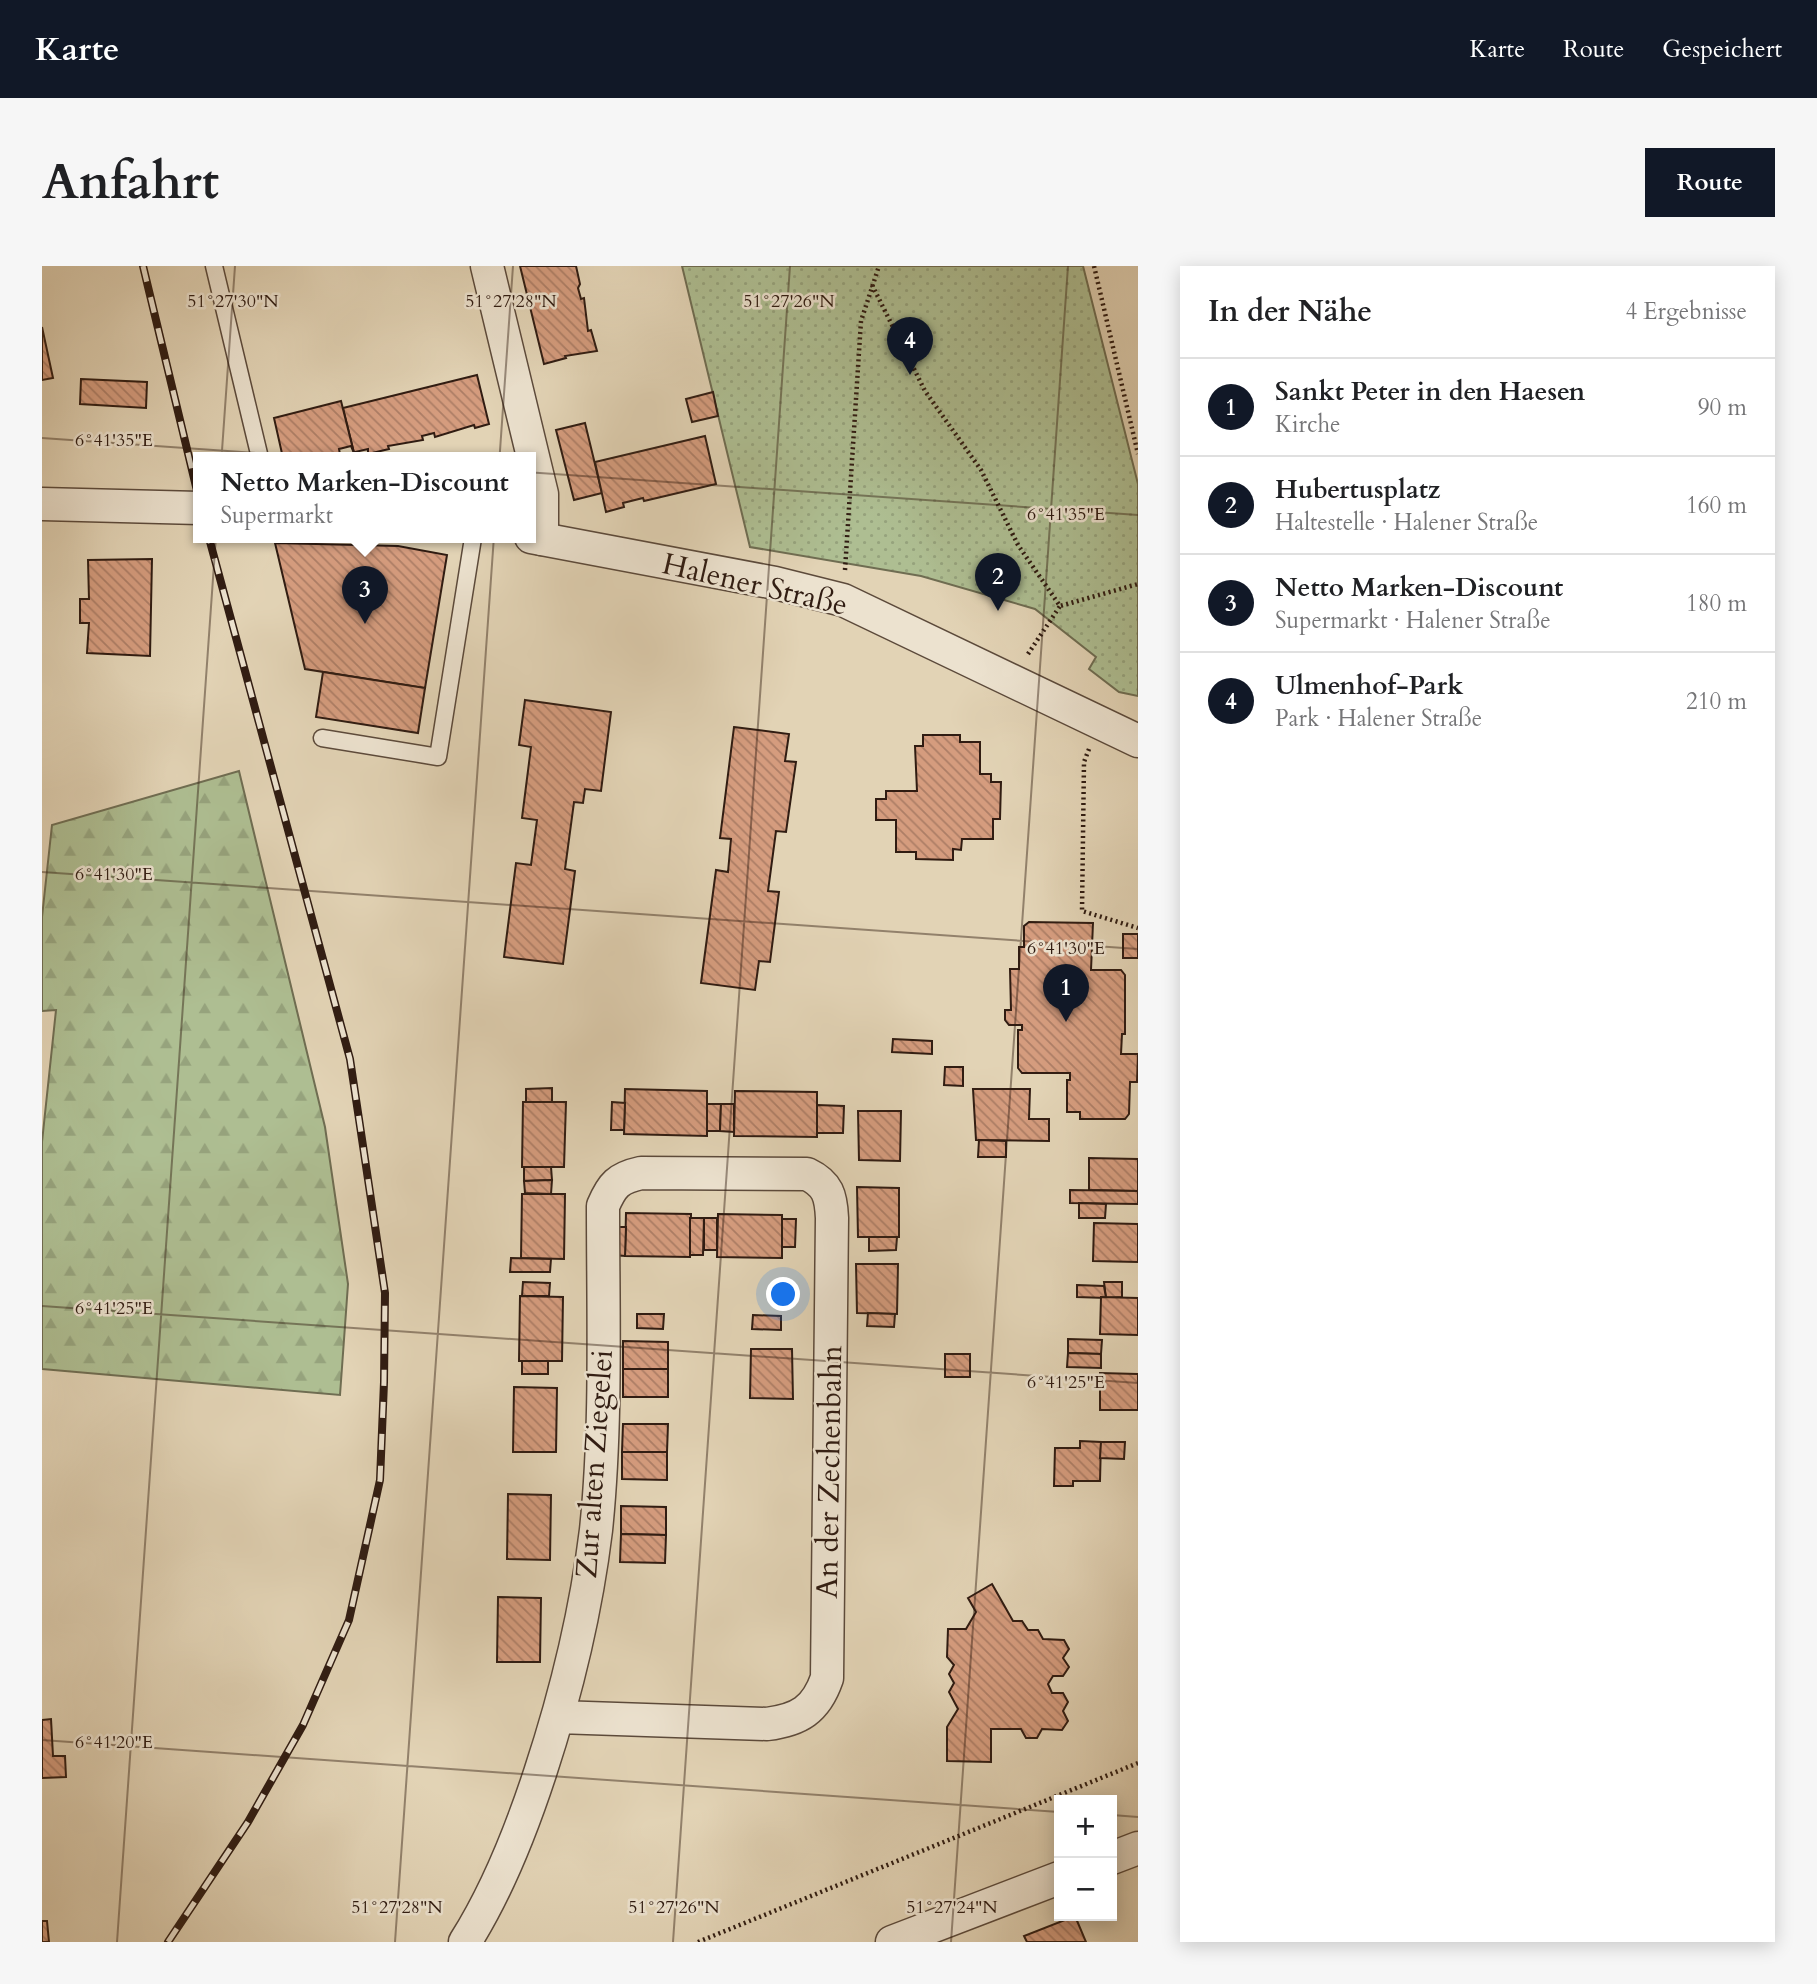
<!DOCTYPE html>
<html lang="de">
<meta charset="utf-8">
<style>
body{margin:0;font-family:Cardo,serif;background:#f6f6f6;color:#202124}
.controls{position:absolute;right:21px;bottom:21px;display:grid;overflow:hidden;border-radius:0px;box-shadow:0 4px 18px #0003}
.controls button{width:63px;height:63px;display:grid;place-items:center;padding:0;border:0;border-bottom:2px solid #e0e0e0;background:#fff;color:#202124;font:35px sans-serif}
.you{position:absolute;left:742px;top:1029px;width:24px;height:24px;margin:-18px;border:5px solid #fff;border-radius:50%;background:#1a73e8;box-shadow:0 0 0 10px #1a73e833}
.badge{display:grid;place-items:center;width:46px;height:46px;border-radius:50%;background:#111827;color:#fff;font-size:23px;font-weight:700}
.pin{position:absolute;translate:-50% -58px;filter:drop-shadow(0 2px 4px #0008)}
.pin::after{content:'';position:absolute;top:37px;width:24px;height:21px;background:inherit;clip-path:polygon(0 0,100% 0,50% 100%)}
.popup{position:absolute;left:151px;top:186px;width:343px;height:91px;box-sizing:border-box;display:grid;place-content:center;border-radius:0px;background:#fff;filter:drop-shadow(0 2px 5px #0005);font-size:23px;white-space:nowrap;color:#757577}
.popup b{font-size:26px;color:#202124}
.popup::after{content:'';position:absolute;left:50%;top:100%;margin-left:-14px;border:14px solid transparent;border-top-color:#fff}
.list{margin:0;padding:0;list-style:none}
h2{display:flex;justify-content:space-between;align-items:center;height:91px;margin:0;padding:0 28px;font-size:30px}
h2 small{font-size:23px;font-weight:400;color:#757577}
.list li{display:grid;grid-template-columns:46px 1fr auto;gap:21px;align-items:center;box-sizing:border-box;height:98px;padding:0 28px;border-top:2px solid #e0e0e0}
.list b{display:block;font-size:26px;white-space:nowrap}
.list p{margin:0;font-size:23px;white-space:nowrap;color:#757577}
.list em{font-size:23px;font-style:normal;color:#757577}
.map{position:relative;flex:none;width:1096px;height:1676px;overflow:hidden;border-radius:0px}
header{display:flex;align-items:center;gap:42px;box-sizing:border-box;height:98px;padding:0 35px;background:#111827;color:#fff}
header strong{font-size:33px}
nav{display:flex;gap:38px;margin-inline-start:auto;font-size:24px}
.intro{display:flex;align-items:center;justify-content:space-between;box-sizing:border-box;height:168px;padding:0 42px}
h1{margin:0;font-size:49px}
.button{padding:18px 32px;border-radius:0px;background:#111827;color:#fff;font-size:24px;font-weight:700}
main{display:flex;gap:42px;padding:0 42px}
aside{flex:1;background:#fff;border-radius:0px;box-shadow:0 4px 18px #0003}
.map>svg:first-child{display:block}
</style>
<header>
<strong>Karte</strong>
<nav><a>Karte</a><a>Route</a><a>Gespeichert</a></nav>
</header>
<div class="intro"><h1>Anfahrt</h1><a class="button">Route</a></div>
<main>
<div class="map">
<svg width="1096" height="1676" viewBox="0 0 1096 1676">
<defs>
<pattern id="forest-firs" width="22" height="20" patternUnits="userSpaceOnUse" patternTransform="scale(1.75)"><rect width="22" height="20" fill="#aebe92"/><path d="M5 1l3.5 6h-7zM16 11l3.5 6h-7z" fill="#96a37d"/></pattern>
<pattern id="park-dots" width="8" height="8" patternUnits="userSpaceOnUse" patternTransform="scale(1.75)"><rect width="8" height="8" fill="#aebe92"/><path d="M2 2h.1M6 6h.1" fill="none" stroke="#96a37d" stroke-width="1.8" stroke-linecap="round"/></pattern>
<pattern id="building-back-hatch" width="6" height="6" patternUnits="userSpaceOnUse" patternTransform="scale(1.75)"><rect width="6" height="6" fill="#d59c7e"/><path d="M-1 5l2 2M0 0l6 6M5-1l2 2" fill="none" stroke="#ad7e66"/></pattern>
</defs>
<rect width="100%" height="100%" fill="#e2d3b5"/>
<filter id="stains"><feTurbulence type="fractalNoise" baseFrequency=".00286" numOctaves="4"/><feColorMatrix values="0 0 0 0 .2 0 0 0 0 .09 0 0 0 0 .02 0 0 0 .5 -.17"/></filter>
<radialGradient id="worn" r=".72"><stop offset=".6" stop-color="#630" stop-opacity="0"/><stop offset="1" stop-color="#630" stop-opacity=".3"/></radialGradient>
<polygon fill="url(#forest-firs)" stroke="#6f6d52" stroke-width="2" points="197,505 283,861 306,1018 298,1129 0,1103 0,876 14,744 0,745 0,651 10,559"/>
<polygon fill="url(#park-dots)" stroke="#6f6d52" stroke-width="2" points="640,0 1041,0 1096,218 1096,430 1077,426 1047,403 1054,391 993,343 879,310 708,281"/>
<g fill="url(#building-back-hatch)" stroke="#301c12" stroke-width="2">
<polygon points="478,0 534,0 538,18 536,22 539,33 542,32 546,65 549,64 555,85 523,90 524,92 502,98"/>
<polygon points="0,61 11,112 0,114"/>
<polygon points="435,109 447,158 433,162 432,159 393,171 392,167 380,170 381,174 346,180 347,183 326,188 326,183 313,186 313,191 301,142"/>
<polygon points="39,113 105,116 104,142 38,138"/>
<polygon points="671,126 676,150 650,156 644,133"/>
<polygon points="299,135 312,187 309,180 297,183 298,188 282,192 241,192 232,152"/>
<polygon points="543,157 560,227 532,234 514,164"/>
<polygon points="663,170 674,218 602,235 601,232 581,237 582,241 564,246 553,196"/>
<polygon points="233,277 356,280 405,289 383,422 263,403"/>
<polygon points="110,293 108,390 45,387 47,357 38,357 38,333 47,333 46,294"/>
<polygon points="281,406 383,422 376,467 274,451"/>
<polygon points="483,434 569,446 559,525 543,523 541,537 532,536 523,603 533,605 521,698 462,691 474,597 489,599 495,554 480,552 489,481 477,479"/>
<polygon points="692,461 747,468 743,495 754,496 744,566 734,565 726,625 737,626 728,696 717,695 713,724 659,717 674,604 686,606 689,573 678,572"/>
<polygon points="881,469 918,469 918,476 938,476 938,508 949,508 949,516 959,516 958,553 951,553 951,573 920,573 919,584 911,583 911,594 874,593 874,586 854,586 854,554 834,554 834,533 844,533 844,525 875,525 873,480 881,480"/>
<polygon points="987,656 1051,657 1049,704 1079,704 1083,709 1083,768 1080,768 1079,788 1096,788 1095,816 1088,816 1087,848 1083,853 1038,853 1038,846 1025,846 1025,814 1028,814 1028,807 980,807 976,802 976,764 980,764 980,759 967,759 963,754 963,744 969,744 968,703 977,703 977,681 982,681 982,660"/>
<rect x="1081" y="668" width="15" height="24"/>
<polygon points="851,773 890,775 890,788 850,786"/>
<polygon points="903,801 921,801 921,820 902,819"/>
<polygon points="510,822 510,836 484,836 484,823"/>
<polygon points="583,823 665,825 665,870 582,868"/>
<polygon points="931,823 988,823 987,853 1007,853 1007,875 934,874"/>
<polygon points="693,825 775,826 775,871 692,870"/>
<polygon points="481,836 524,836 522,901 480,901"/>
<polygon points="570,836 583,837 582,864 569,864"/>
<polygon points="665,838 679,838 678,865 665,865"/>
<polygon points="679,838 692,838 692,866 678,865"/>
<polygon points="775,839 802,840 801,867 775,867"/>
<polygon points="816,845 859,845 858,895 817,894"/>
<polygon points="937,874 964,875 964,891 936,891"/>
<polygon points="1047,892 1096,893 1096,925 1047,924"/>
<polygon points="482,901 509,901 510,914 482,915"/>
<polygon points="510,914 509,928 483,927 482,915"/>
<polygon points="815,921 857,922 857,971 816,971"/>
<polygon points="1028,924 1096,925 1096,938 1028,937"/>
<polygon points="480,928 523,928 522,993 479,992"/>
<polygon points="1037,937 1064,938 1063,952 1037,952"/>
<polygon points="584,947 649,948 648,991 583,990"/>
<polygon points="676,948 740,949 740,992 675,991"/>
<polygon points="648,952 662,952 661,989 648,989"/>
<rect x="662" y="952" width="13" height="32"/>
<polygon points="740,953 754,953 753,981 740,981"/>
<polygon points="1052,957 1096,958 1096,996 1051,995"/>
<polygon points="570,961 584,961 583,990 569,989"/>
<polygon points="827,971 855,971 854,984 827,985"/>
<polygon points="469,992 509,993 508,1006 468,1006"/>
<polygon points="814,998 856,998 855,1048 815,1047"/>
<polygon points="481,1016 508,1017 507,1030 480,1030"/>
<polygon points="1062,1016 1080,1016 1080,1031 1064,1032"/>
<polygon points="1035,1019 1062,1020 1064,1032 1035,1031"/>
<polygon points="478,1030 521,1031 520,1095 477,1095"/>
<polygon points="1059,1031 1096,1032 1096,1069 1058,1068"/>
<polygon points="826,1047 853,1048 852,1061 825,1060"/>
<polygon points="595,1048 622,1048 621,1063 595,1062"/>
<polygon points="711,1049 739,1050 739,1064 710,1063"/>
<polygon points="1026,1073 1060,1074 1059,1088 1026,1087"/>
<polygon points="581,1075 626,1076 626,1103 581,1103"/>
<polygon points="709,1083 750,1083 751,1133 708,1132"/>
<polygon points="1026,1087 1059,1088 1059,1102 1025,1101"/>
<rect x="903" y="1088" width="25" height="23"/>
<rect x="480" y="1095" width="26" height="13"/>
<rect x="581" y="1103" width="45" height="28"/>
<polygon points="1058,1107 1096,1108 1096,1144 1058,1144"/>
<polygon points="472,1121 515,1122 514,1186 471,1186"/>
<polygon points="581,1158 626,1158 625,1186 580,1186"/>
<polygon points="1038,1175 1059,1176 1058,1215 1031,1215 1031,1220 1012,1220 1013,1182 1038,1182"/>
<polygon points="1059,1176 1083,1176 1082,1193 1058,1192"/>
<polygon points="580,1186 625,1186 625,1214 580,1213"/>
<polygon points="466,1228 509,1229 508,1294 465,1293"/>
<polygon points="579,1240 624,1241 624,1269 579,1268"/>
<polygon points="579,1268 624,1269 623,1297 578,1296"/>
<polygon points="950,1318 971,1355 980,1355 986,1364 996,1364 1001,1373 1022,1374 1027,1383 1021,1392 1027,1401 1021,1410 1011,1410 1006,1418 1010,1427 1021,1427 1026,1436 1021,1445 1026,1455 1020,1464 1000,1463 995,1472 984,1472 979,1463 949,1463 949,1496 905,1495 905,1461 916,1443 907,1426 912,1417 907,1408 912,1399 905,1391 906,1363 924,1363 934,1346 926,1332"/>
<polygon points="456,1331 499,1332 498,1396 455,1396"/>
<polygon points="9,1453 11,1490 23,1490 24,1511 0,1512 0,1454"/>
<polygon points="1033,1650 1044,1676 985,1676 982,1670"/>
<polygon points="0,1655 5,1655 7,1676 0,1676"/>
</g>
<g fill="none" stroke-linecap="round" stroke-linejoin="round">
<g stroke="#5c4a3b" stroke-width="19">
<g id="service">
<polyline points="172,0 218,192"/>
<polyline points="280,472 396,491 431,272"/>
</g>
</g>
<g stroke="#5c4a3b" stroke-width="35">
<g id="minor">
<polyline points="445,0 500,228 500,273"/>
<polyline points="0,238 157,242"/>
<polyline points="489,271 733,317 801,334 1096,475"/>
<polyline points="1070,1592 1096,1582"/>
<path d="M423,1676C456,1624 479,1565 498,1507C524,1428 544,1346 554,1264C565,1158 561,1047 561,940C570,919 576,912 599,907L765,908C786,918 789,930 790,952L785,1412C774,1444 757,1454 725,1458L516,1451"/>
<polyline points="850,1676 1017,1612"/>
</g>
</g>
<g stroke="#301c12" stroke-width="4.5" stroke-dasharray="2 3.5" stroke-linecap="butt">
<polyline points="1052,0 1096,188"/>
<polyline points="830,19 883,125 939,204 976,279 1018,340 1096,318"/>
<polyline points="803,304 819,55 837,0"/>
<polyline points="986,388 1018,340"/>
<polyline points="1047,483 1042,496 1040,645 1096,662"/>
<polyline points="656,1676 1096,1497"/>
</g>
<use href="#service" stroke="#ece2cf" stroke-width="16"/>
<use href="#minor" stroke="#ece2cf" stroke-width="32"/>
<g stroke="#301c12" stroke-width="8">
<g id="rail">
<polyline points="101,0 157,233"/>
<polyline points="126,1676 206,1556 261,1459 307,1354 338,1214 342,1116 343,1027 308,793 167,272"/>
</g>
</g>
<use href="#rail" stroke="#ece2cf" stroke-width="5" stroke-dasharray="16" stroke-linecap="butt"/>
</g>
<path fill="none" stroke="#301c12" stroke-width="2" stroke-opacity="0.45" d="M0,172L1096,249M0,606L1096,683M0,1040L1096,1117M0,1474L1017,1546M1070,1549L1096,1551M75,1676L193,0M353,1676L471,0M631,1676L748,0M909,1676L1026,0"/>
<g text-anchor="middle" stroke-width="5" stroke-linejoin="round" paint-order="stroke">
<g font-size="30" fill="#301c12" stroke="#ece2cf">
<text transform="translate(713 318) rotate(13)" y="10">Halener Straße</text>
<text transform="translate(552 1198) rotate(-86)" y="10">Zur alten Ziegelei</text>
<text transform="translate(787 1206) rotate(-89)" y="10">An der Zechenbahn</text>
</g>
</g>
<g font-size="18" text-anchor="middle" fill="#301c12" stroke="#ece2cf" stroke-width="5" stroke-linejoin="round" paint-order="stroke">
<text x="191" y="41">51°27'30"N</text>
<text x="469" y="41">51°27'28"N</text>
<text x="747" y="41">51°27'26"N</text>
<text x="72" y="180">6°41'35"E</text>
<text x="1024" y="254">6°41'35"E</text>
<text x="72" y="614">6°41'30"E</text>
<text x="1024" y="688">6°41'30"E</text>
<text x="72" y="1048">6°41'25"E</text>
<text x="1024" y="1122">6°41'25"E</text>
<text x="72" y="1482">6°41'20"E</text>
<text x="355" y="1647">51°27'28"N</text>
<text x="632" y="1647">51°27'26"N</text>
<text x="910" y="1647">51°27'24"N</text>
</g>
<rect width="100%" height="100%" filter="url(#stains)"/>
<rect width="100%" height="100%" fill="url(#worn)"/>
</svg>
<div class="controls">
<button>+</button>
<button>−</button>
</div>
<div class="you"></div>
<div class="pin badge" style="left:1024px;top:756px">1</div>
<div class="pin badge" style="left:956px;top:345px">2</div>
<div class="pin badge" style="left:323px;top:358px">3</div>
<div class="popup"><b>Netto Marken-Discount</b>Supermarkt</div>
<div class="pin badge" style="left:868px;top:109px">4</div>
</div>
<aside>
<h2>In der Nähe<small>4 Ergebnisse</small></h2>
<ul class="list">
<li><span class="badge">1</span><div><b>Sankt Peter in den Haesen</b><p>Kirche</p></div><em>90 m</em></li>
<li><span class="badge">2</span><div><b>Hubertusplatz</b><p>Haltestelle · Halener Straße</p></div><em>160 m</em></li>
<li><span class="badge">3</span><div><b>Netto Marken-Discount</b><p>Supermarkt · Halener Straße</p></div><em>180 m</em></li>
<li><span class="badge">4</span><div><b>Ulmenhof-Park</b><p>Park · Halener Straße</p></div><em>210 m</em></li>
</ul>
</aside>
</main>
